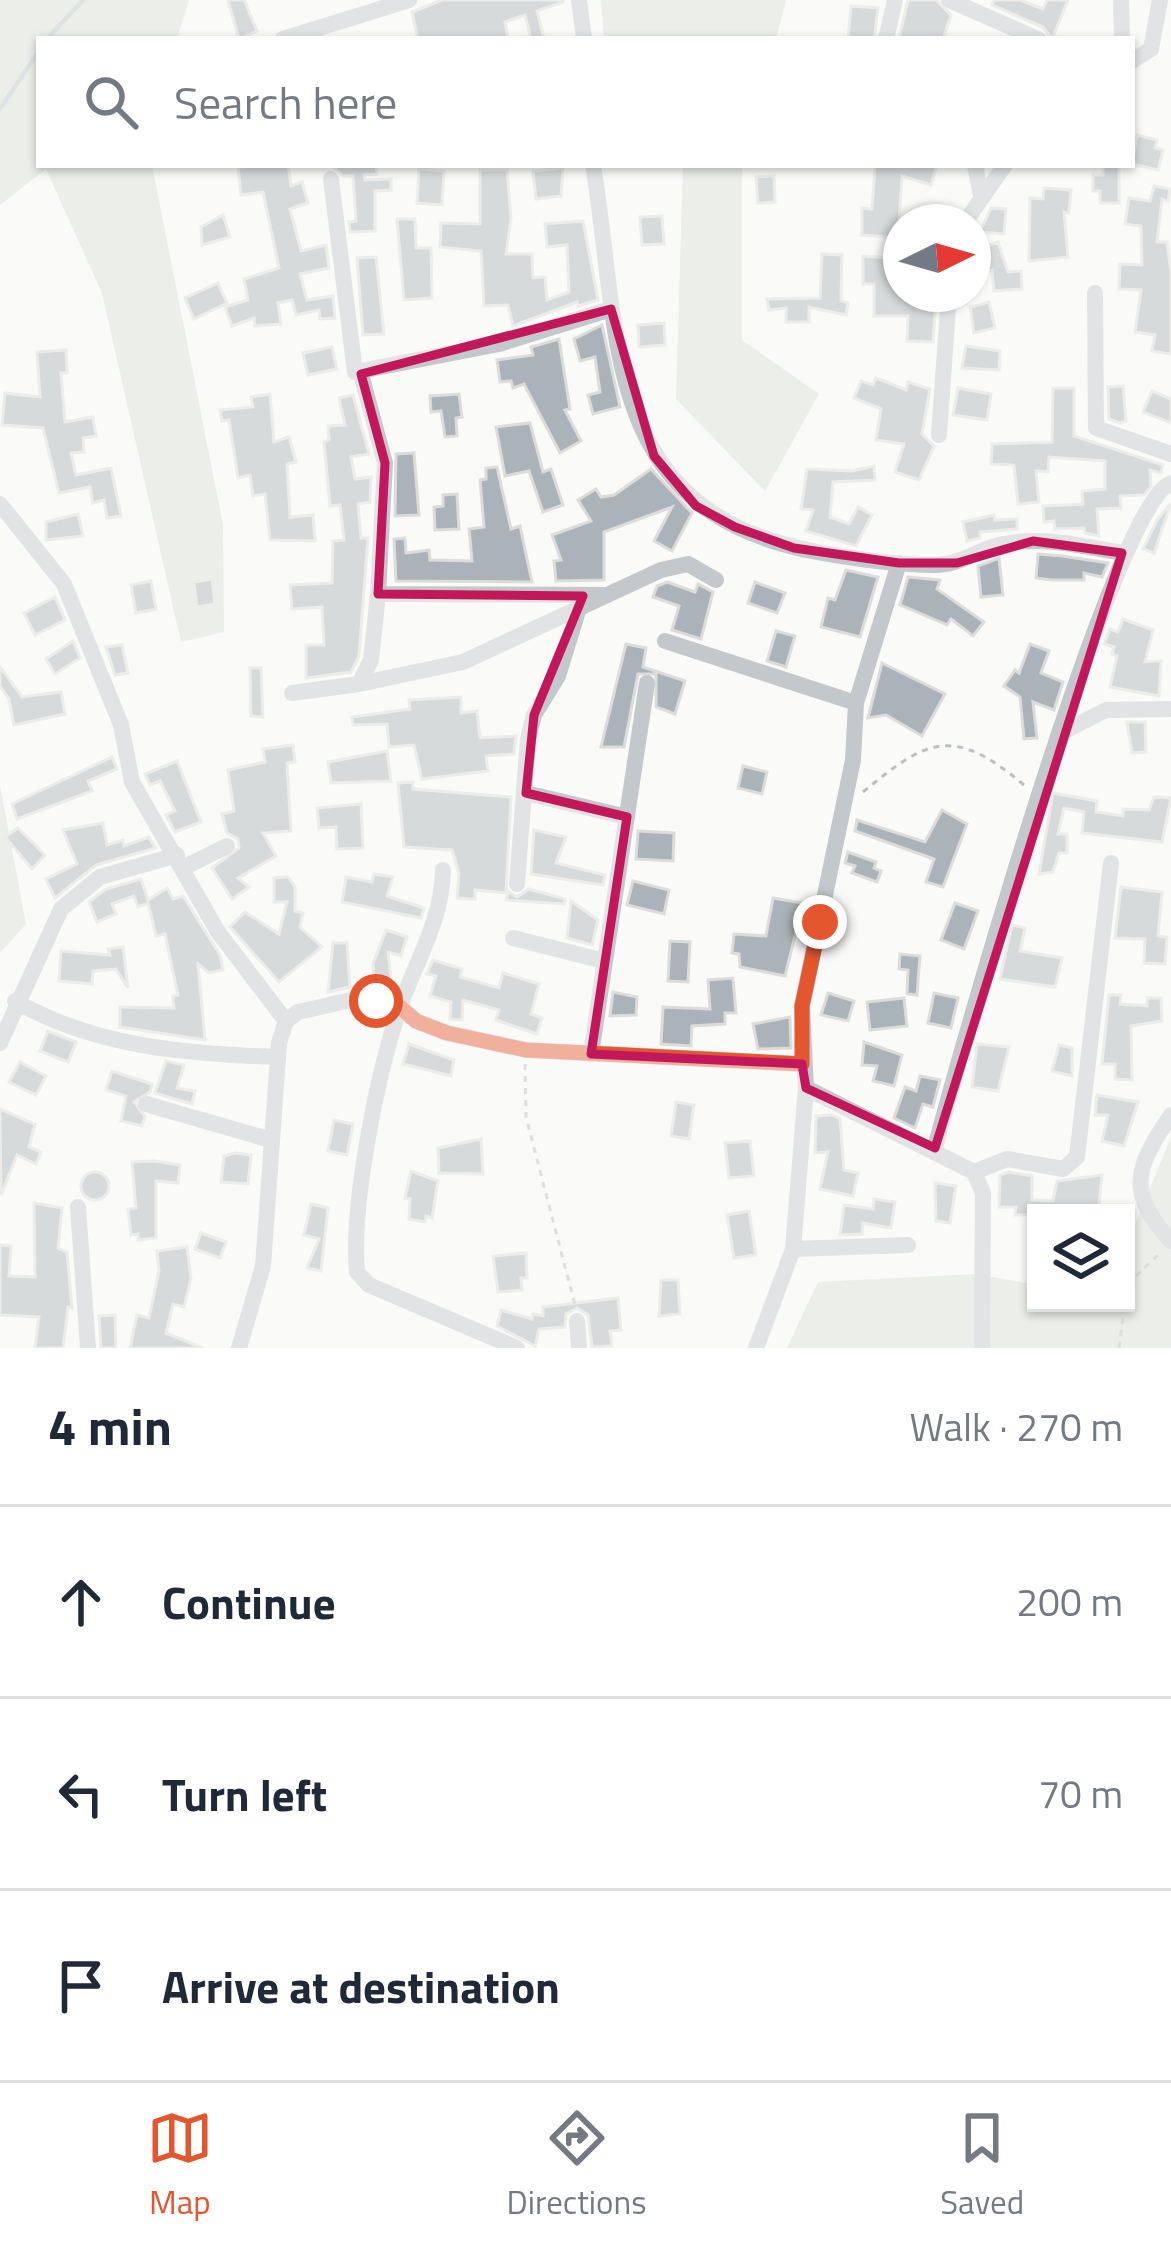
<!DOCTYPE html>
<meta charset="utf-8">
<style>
body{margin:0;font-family:"Titillium Web",sans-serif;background:#f6f6f7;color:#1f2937}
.controls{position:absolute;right:36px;bottom:36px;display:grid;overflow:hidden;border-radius:0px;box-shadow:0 3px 9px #0004}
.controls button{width:108px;height:108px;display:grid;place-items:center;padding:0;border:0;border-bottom:3px solid #e0e1e3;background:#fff;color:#1f2937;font:60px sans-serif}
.compass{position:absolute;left:883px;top:204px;width:108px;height:108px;border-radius:50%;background:#fff;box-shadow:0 3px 9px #0004;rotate:85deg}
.stop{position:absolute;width:36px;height:36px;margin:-27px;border:9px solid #e4572e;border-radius:50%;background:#fff}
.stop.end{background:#e4572e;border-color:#fff;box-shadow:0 3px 12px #0008}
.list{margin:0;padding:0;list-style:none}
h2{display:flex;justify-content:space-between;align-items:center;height:156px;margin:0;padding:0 48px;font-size:51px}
h2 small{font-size:39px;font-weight:400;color:#747a83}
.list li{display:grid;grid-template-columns:78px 1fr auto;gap:36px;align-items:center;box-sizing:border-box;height:192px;padding:0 48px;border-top:3px solid #e0e1e3}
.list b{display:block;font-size:45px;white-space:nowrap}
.list em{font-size:39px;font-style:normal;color:#747a83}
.icon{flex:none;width:66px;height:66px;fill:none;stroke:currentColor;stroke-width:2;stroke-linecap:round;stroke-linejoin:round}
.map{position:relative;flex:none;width:1171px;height:1348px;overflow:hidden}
.search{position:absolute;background:#fff;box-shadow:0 3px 9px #0004;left:36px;right:36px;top:36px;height:132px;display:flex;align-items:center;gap:30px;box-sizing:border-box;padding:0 42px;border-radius:0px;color:#747a83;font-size:45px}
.sheet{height:732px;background:#fff}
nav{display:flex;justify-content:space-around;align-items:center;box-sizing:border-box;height:168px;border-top:3px solid #e0e1e3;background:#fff;font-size:33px;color:#747a83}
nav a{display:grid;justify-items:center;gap:6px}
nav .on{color:#e4572e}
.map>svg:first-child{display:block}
</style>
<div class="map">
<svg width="1171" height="1348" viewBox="0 0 1171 1348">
<rect width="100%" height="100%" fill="#fafaf8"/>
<g fill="#dadfd7">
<polygon points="0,0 189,0 177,39 39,39 39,165 152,165 223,525 224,632 181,642 102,293 46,169 0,205"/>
<polygon points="601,0 786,0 776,39 604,39"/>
<polygon points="683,165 742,165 742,340 819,394 765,491 676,399"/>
<polygon points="0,786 26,924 0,953"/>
<polygon points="1171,1137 1171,1348 787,1348 818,1282 977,1274 1036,1285 1036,1303 1126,1303 1126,1247"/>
</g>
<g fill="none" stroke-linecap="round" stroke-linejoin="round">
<g stroke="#bbc7cb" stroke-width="4.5">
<polyline points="47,39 83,0"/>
<polyline points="0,109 39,51"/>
</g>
</g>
<g fill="#aab3b9" stroke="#dcdcda" stroke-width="3">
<polygon points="228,0 244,0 257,31 239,39"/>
<polygon points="442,0 563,0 563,2 537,11 544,39 531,39 525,15 505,22 508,39 418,39 412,12"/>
<polygon points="908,0 936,0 951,15 943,39 899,39"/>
<polygon points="994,0 1020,0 1043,9 1047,0 1068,0 1052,39 1043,27 992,5"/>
<polygon points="851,6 878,8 874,39 848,39"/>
<polygon points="1137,135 1157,140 1155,148 1163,150 1158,170 1132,164"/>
<polygon points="288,165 291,186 302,182 308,203 290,209 301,251 326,245 329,268 300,274 307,300 333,296 335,318 320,319 319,310 296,315 292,300 278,303 281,324 255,326 254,318 232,326 225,307 248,300 244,279 279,268 263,192 241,195 238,167"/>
<polygon points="331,165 376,165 377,174 364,175 365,180 391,179 391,190 375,191 375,231 350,232 349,222 356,221 353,176 343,176"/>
<polygon points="875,165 937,165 931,185 902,176 898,238 862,235 862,208 872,209"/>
<polygon points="1103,165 1119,165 1119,203 1100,203 1100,191 1093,191 1093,175 1103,175"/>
<polygon points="563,168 561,196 536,199 533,171"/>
<polygon points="419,169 444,171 442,205 417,203"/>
<polygon points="480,170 507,170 511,219 506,254 532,254 533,278 545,277 547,300 569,292 567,245 547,247 545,224 583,221 598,300 578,306 577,302 513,326 508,305 484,306 481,251 440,247 441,223 480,224"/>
<polygon points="774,176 775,202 758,203 756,177"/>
<polygon points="1154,186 1170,189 1168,201 1162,199 1157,242 1167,242 1171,274 1171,354 1152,351 1155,335 1135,332 1141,290 1119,289 1120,264 1142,265 1141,226 1125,224 1129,198 1150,201"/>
<polygon points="1044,188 1071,190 1069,213 1064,212 1068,257 1029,261 1030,198 1043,199"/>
<polygon points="991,208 1006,209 1004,234 980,232"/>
<polygon points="223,215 230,237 202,245 201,227"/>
<polygon points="662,216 664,244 642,245 640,217"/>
<polygon points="397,219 415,219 416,248 431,248 432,298 404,300"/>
<polygon points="998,242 1008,272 1021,271 1022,289 994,291 992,270 976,276 973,251"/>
<polygon points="822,254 842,255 841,301 848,303 846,315 809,307 809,322 786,322 786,308 769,310 767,299 820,298"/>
<polygon points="863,256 901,259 901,295 936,298 933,342 907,341 908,316 874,316 874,284 863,284"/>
<polygon points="376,257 384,334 363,335 357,258"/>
<polygon points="218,283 227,303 194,319 185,298"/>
<polygon points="989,302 995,328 974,333 970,307"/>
<polygon points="664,323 665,345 639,347 638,325"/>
<polygon points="602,325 620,407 593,414 588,395 600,392 595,357 580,361 574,339"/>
<polygon points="559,339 570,409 565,410 581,441 560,453 524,384 513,388 511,381 500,382 497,360 533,355 531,347"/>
<polygon points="966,346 1000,351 999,370 962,368"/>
<polygon points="332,347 337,369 308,375 303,353"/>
<polygon points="66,350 67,373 61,373 65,422 93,417 96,436 83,438 84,452 71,453 76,475 111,468 121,516 107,518 104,500 93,503 90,487 59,493 43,428 2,425 5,393 40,397 37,352"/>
<polygon points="876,378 906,390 908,382 930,389 922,434 934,446 919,480 895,472 904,444 876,440 881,409 854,398 861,381 873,385"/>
<polygon points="1123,386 1126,421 1120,423 1109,419 1108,387"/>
<polygon points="958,388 991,394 987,420 953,415"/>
<polygon points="1053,388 1074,388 1074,436 1163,465 1161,473 1150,470 1151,487 1144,495 1120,496 1121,508 1097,509 1099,536 1085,533 1084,528 1055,529 1054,521 1044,522 1043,506 1083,504 1082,491 1105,489 1105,461 1049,457 1048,472 1036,471 1039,502 1018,504 1014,465 991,464 992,444 1052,442"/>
<polygon points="1152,391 1171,399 1171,423 1143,412"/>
<polygon points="270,394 274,442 289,437 296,462 287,464 290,517 313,515 315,541 270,540 265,494 253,496 250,475 238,478 229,420 222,421 220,410 253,407 251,397"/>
<polygon points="459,394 462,417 456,418 457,436 445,437 441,411 431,412 430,396"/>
<polygon points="353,395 369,454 351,457 355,479 371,477 370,502 358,504 361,538 368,538 359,656 351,672 306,678 306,645 324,645 322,607 292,609 290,585 332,583 333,541 344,540 340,505 330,506 324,442 329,440 328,426 345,425 339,398"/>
<polygon points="530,423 543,472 551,469 563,505 543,512 529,471 505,476 496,427"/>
<polygon points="414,453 419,515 395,516 396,454"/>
<polygon points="874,466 875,480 833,482 830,517 849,524 858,507 872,515 856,546 806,531 813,510 801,509 807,469 853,471"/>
<polygon points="497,467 511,529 520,526 532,582 396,581 394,539 405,538 406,553 429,550 430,560 472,561 469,529 484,527 480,480 486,479 486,468"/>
<polygon points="651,469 692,513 672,551 654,541 672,507 604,532 604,580 556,581 554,561 561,560 552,535 591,521 578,500 596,489 601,497 614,495"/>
<polygon points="457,494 459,529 435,530 434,507 443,506 443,495"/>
<polygon points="1171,503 1154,553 1143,549 1157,520"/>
<polygon points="78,514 83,536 46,540 46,522"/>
<polygon points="994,515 995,520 1017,519 1017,529 980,532 980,538 967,541 963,522"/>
<polygon points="1038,554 1062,556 1108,563 1102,577 1084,573 1084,580 1052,580 1036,578"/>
<polygon points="999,558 1003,595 981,597 978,566"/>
<polygon points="846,570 878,577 860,637 821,627 828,598 835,600"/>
<polygon points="908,577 940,580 937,589 984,622 973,636 951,619 947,625 900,605"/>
<polygon points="212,579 215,604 197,607 194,582"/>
<polygon points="151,581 156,609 136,613 131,585"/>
<polygon points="667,582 695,592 698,584 713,592 701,639 672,630 679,606 653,597 657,586"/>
<polygon points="755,582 785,593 777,613 748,603"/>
<polygon points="55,597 65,620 35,635 24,613"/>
<polygon points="1123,619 1153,630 1145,662 1161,661 1159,696 1110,687 1117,656 1112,654 1114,647 1104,644 1110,629 1118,632"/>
<polygon points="776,631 795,636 786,667 767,661"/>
<polygon points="73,641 80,658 55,674 46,659"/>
<polygon points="626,644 646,648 643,667 685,681 675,714 656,707 656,674 638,674 624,747 601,747"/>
<polygon points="1030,644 1049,651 1041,673 1063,682 1054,710 1033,702 1037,738 1024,739 1020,697 1004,686 1015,670 1019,673"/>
<polygon points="122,645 128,673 115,675 106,647"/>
<polygon points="882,663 945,694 922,736 886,715 868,718"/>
<polygon points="0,667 22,697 61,692 65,714 14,725 9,699 0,686"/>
<polygon points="250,668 261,668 263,717 251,716"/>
<polygon points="461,697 461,713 477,711 480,738 516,736 514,754 486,756 488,771 422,779 414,745 389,747 387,724 353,725 352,717 410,709 409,700"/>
<polygon points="1127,722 1145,722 1146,752 1132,753"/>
<polygon points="293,745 295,762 287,763 291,831 263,833 276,856 238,878 249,887 232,899 212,868 239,848 238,839 227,833 222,814 234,811 228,770 265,762 263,749"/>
<polygon points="387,751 391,781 331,783 328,762"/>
<polygon points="112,757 117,769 88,781 92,791 17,819 12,804"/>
<polygon points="177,761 201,822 175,832 166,815 175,811 160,781 150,785 145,774"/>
<polygon points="743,766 767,772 762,794 738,788"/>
<polygon points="413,782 413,789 511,797 506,890 517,897 529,889 565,899 564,904 506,900 508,893 475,890 475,899 457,898 459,873 452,850 404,847 398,783"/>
<polygon points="1053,793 1097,801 1096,812 1123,816 1123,809 1149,810 1154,797 1171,798 1162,842 1082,833 1084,812 1064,808 1058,834 1067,834 1067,853 1059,853 1053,872 1039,874"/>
<polygon points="361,804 363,848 337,849 336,827 319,828 317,808"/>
<polygon points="942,810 967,824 943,887 926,882 934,859 855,831 857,820 925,842"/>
<polygon points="103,823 107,845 123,840 124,846 149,837 155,848 96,865 55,898 46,879 77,864 63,830"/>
<polygon points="18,828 45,855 32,869 5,837"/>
<polygon points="534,830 566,837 556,863 605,875 603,885 531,874"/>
<polygon points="638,831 674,833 673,861 636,859"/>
<polygon points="848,852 876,862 874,868 881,871 877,882 852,873 855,866 845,863"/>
<polygon points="374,874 393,877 387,896 424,908 421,918 342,902 346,877 372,882"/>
<polygon points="288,877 295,887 295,911 303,913 300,927 322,947 279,982 230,927 245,912 279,934 287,902 274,902 274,878"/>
<polygon points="141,879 148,900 167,888 173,899 183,896 220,955 223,970 209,973 198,964 205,1040 120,1027 120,1007 174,1008 173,996 178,995 165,934 156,936 148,903 138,907 134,896 112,904 116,914 97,922 89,902 106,889"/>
<polygon points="633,881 669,890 664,914 627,905"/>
<polygon points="1121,887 1162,892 1158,936 1167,937 1165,964 1144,963 1145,939 1115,938"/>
<polygon points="773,898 803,903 785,976 740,967 739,954 732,953 734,934 766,936"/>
<polygon points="571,901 598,920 592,945 567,938"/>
<polygon points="955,903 978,911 964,949 941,940"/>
<polygon points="1012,925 1025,928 1020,951 1062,958 1055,987 1000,979"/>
<polygon points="386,930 407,937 401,956 388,952 391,978 374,980 373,964"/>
<polygon points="670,941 690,942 688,982 668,981"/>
<polygon points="333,943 347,943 350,987 328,992"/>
<polygon points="123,947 128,988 116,969 93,971 92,984 59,981 61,951 110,955 108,949"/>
<polygon points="900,954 920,956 917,995 907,994 908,970 899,969"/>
<polygon points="433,960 462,969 460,977 499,988 503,973 539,984 531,1014 542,1018 537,1034 496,1020 499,1010 463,1000 462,1020 450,1019 451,1002 430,996 436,976 427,974"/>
<polygon points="733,978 736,1013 725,1013 725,1024 692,1026 691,1046 661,1044 663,1007 710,1009 708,980"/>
<polygon points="613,992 637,997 636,1015 610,1016"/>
<polygon points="828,993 854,1001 848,1021 821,1015"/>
<polygon points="934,993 958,998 951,1028 928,1023"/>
<polygon points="1109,995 1121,995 1120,1004 1147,1006 1147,998 1161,998 1162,1021 1131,1026 1132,1080 1115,1079 1115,1064 1102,1064"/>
<polygon points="904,998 907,1026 870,1030 867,1002"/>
<polygon points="790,1017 791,1048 758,1049 753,1024"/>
<polygon points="48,1031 76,1042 68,1062 40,1051"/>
<polygon points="864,1042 902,1055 894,1086 873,1081 877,1066 862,1065"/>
<polygon points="409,1044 454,1060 451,1076 403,1064"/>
<polygon points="977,1044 1009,1047 998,1091 972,1087"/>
<polygon points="1059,1045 1072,1048 1072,1076 1052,1071"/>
<polygon points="166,1061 184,1065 177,1088 195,1091 192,1104 155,1093"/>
<polygon points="20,1062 46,1076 36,1095 9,1082"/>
<polygon points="112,1071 152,1084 150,1092 134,1102 145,1117 142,1126 121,1121 126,1096 106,1090"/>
<polygon points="920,1076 940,1080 933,1107 923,1104 915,1128 894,1118 905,1087 916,1091"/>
<polygon points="1097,1095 1138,1102 1124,1146 1102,1141 1108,1115 1095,1115"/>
<polygon points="676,1102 694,1105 689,1139 671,1136"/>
<polygon points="0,1109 35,1124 29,1147 41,1152 36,1164 17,1155 1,1195"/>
<polygon points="832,1115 840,1119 844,1170 858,1173 853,1196 820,1189 828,1152 815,1153 816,1116"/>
<polygon points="334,1120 353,1124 347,1155 328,1151"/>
<polygon points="481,1139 483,1174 439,1173 438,1148"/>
<polygon points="750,1141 754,1176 729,1178 725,1143"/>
<polygon points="235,1153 251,1155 248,1184 221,1182 224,1156"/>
<polygon points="155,1161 180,1165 178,1183 156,1181 156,1238 138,1240 138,1234 131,1235 128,1209 136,1208 132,1162"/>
<polygon points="411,1171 438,1181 432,1218 426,1216 425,1222 409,1219 410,1199 405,1198"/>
<polygon points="1008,1172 1032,1176 1032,1200 1053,1201 1057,1181 1102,1175 1098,1213 1015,1215 1016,1207 999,1207 1000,1175"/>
<circle cx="95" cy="1186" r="14"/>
<polygon points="935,1183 956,1186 950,1223 936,1221"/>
<polygon points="874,1199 895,1202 891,1228 863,1223 862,1234 840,1235 844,1205 873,1209"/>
<polygon points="34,1203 62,1208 58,1248 67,1252 72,1308 68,1307 63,1348 35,1348 39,1317 0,1315 0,1245 11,1246 9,1276 35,1277"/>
<polygon points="311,1204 328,1208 321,1271 307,1268 319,1239 304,1235"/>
<polygon points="749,1211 756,1255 734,1258 727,1215"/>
<polygon points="201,1233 226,1242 220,1258 195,1249"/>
<polygon points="187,1247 191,1278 184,1307 173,1304 166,1333 203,1348 130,1348 137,1315 149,1318 159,1271 157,1251"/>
<polygon points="526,1253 527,1278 521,1278 522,1290 498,1292 493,1256"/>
<polygon points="661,1280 678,1280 680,1314 659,1316"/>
<polygon points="618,1298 621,1330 610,1331 612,1346 592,1347 588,1315 577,1308 566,1314 565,1327 539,1329 535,1346 497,1326 501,1310 532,1319 533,1314 543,1316 543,1307"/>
<polygon points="115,1315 116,1348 101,1348 99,1316"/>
</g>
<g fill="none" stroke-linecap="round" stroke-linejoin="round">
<g stroke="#bbbfc2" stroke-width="3" stroke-dasharray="6 6" stroke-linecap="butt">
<path d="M863,792C927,739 953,725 1024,785"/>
<polyline points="525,1064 526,1117 575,1305"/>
<polyline points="1126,1298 1138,1274 1160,1253"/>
<polyline points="1119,1348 1125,1303"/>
</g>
<g stroke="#c3c8cc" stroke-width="16">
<polyline points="579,0 584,39"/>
<polyline points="949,0 1038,39"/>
<polyline points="1121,0 1122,39"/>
<polyline points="283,39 409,0"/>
<polyline points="886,39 895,0"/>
<polyline points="1132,61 1151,49 1160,0"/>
<path d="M593,165C622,339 599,512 817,552C855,559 896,565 935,565C961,565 980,548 1004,544C1044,536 1083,546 1122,553"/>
<polyline points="975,165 981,196"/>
<polyline points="331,179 355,372 499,344 611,309"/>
<polyline points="965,222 1005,165"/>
<polyline points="1095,293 1096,428 1171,454"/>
<polyline points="361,374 385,463 378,594 607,595"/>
<polyline points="939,435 949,294"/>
<polyline points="0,504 64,584 121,725 132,782 218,932 286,1021"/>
<polyline points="665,641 856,703"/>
<polyline points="359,684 463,662 661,570 688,564 716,580"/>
<polyline points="292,693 359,684 371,660 378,594"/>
<polyline points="1061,733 1106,710 1171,709"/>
<polyline points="526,793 627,817"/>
<polyline points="185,867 227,846"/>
<path d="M443,870C442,922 415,962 399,1010C377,1076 351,1204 357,1272L369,1285L517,1348"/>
<polyline points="517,884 528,739 534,715 558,676 579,608"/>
<polyline points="513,938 604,961"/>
<path d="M15,1001C95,1047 187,1054 278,1057"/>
<polyline points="0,1043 61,909 100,877 177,855"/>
<polyline points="591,1054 647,683"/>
<polyline points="806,1088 974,1172 983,1193 982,1348"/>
<polyline points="146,1104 271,1140"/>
<path d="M1171,1115C1135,1168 1126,1192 1171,1241"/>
<path d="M935,1148C958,1061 1115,501 1171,483"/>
<polyline points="974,1172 1007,1159 1063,1169 1077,1157 1111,863"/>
<polyline points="78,1207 88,1348"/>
<polyline points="793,1249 908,1245"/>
<polyline points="577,1321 579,1348"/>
<polyline points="239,1348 263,1266 279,1043 286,1021 298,1012 351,1000 400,1007 416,1021 447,1033 526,1050 802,1064"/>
<polyline points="756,1348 793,1249 806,1088 802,1006 853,760 856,703 899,563"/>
</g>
</g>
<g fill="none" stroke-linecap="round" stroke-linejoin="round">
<polyline stroke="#e4572e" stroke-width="15" points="376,1001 400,1007 416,1021 447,1033 526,1050 802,1064 802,1006 820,922"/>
</g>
<path d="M0 0H1171V1348H0ZM611,309L654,456L696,506L735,527L794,548L899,563H957L1033,541L1122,553L935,1148L806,1088L802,1064L591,1054L627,817L526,793L534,715L583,596L378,594L385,463L361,374Z" fill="#fafaf8" fill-opacity=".55" fill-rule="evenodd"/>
<path fill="none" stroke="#c2185b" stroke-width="9" stroke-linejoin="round" d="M611,309L654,456L696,506L735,527L794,548L899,563H957L1033,541L1122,553L935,1148L806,1088L802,1064L591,1054L627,817L526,793L534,715L583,596L378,594L385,463L361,374Z"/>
</svg>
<div class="controls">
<button><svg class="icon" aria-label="layers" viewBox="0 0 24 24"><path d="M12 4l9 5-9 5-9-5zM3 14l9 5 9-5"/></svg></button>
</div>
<svg class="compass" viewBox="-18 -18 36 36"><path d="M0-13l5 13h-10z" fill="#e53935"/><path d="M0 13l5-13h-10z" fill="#747a83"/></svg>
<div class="stop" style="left:376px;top:1001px"></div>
<div class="stop end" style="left:820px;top:922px"></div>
<div class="search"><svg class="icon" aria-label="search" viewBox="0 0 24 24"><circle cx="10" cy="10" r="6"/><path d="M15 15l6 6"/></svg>Search here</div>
</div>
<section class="sheet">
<h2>4 min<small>Walk · 270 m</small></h2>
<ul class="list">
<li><svg class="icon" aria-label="ahead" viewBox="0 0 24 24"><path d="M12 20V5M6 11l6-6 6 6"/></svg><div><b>Continue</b></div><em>200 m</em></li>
<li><svg class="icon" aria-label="left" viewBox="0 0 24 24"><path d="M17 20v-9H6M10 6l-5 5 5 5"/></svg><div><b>Turn left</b></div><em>70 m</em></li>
<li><svg class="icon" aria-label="arrive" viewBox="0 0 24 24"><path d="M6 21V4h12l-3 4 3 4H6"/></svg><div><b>Arrive at destination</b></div></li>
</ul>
</section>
<nav>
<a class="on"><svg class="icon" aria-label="map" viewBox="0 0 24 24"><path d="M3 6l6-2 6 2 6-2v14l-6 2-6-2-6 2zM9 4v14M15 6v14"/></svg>Map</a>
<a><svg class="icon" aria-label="directions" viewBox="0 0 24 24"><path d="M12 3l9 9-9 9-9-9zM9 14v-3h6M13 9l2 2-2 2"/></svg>Directions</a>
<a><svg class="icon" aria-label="saved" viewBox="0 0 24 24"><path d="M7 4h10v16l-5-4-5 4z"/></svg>Saved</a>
</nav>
